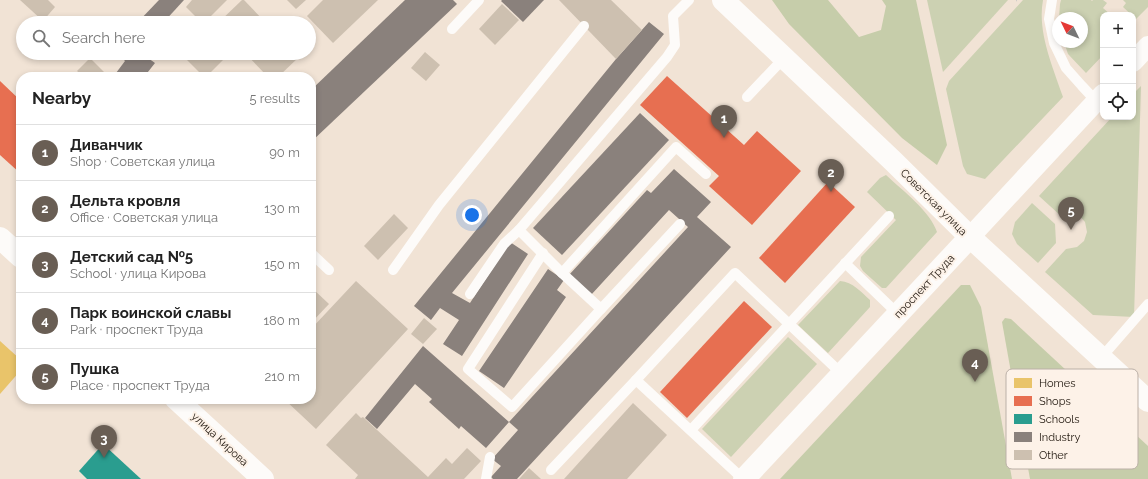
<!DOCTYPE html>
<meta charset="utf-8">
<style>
body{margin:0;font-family:Raleway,sans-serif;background:#f6f6f6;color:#222}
.controls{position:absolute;right:12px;top:12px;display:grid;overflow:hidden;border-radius:8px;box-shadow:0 2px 6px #0003}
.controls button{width:36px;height:36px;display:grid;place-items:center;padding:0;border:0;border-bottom:1px solid #e0e0e0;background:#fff;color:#222;font:20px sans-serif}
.compass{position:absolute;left:1052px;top:12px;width:36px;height:36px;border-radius:50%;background:#fff;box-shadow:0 2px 6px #0003;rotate:313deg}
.you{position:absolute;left:472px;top:215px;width:14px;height:14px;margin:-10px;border:3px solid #fff;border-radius:50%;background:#1a73e8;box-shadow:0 0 0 6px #1a73e833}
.badge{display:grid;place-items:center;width:26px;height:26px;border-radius:50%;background:#695e54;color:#fff;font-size:13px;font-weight:700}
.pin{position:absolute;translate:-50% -33px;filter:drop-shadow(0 1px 2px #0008)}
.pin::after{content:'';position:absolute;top:21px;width:14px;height:12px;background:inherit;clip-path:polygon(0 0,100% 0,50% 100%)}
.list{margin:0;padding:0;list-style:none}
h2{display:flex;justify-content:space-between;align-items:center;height:52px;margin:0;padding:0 16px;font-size:17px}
h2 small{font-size:13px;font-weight:400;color:#767676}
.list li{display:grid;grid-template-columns:26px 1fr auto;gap:12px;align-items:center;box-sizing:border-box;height:56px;padding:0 16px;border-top:1px solid #e0e0e0}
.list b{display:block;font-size:15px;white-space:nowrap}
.list p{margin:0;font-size:13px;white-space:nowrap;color:#767676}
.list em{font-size:13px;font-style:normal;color:#767676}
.icon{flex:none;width:22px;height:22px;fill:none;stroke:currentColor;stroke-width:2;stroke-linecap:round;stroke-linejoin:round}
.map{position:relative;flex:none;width:1148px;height:479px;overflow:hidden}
.search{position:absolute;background:#fff;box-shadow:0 2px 6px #0003;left:16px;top:16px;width:300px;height:44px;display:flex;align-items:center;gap:10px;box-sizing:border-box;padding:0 14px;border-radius:22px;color:#767676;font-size:15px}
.panel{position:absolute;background:#fff;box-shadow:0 2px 6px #0003;left:16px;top:72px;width:300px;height:332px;border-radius:16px}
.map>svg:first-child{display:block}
</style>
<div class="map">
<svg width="1148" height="479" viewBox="0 0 1148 479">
<rect width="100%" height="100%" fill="#f1e3d5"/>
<g fill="#ccd1b2">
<polygon points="927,0 1008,0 943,72"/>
<path d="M1023,0H1043C1037,32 1053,67 1063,97L985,179L967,174L963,166L946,89L949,81Z"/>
<polygon points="1061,0 1091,0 1092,1 1093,0 1103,0 1107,3 1103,8 1111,15 1103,15 1103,55 1086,73 1068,54 1064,42 1082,42 1082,18 1059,18 1060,4"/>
<polygon points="1123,0 1148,0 1148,7 1136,19 1123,7 1126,3"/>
<polygon points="1141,86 1134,317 1093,315 1045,272 1066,249 1077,247 1084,241 1087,232 1085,222 1078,214 1069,213 1061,216 1039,196 1112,117 1133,117 1133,94"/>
<path d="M886,175C903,191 930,211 937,232L886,288H882L863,271L860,266L861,257L896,220L867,192L880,178Z"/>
<polygon points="1032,203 1055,224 1056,243 1038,263 1017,244 1012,234 1015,222"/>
<path d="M840,281C853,282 861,292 870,300V307L828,353L798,325Z"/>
<polygon points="788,337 817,364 731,457 702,429"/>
</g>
<g fill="#c6cdaa">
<polygon points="772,0 828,0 859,37 881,30 886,6 882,0 916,0 947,145 937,165 902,138 789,24"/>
<polygon points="961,285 970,285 981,307 1012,479 780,479"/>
<polygon points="1005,318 1011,319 1148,446 1148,479 1030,479 1002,322"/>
</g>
<polygon fill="#e9c46a" points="0,341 21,360 21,370 0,394"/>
<g fill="#e76f51">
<polygon points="667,76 744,145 757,131 801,171 752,225 709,186 719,176 640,105"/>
<polygon points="0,81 21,101 21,174 0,155"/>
<polygon points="828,182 855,207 785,283 759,258"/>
<polygon points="744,301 772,327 687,418 660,392"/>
</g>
<polygon fill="#2a9d8f" points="103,444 141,479 87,479 79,471"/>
<g fill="#8a817c">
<polygon points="159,0 184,0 163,23 137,23"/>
<polygon points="405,0 453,0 457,4 311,142 311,90"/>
<polygon points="502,0 544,0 523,22 501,1"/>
<polygon points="649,22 664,34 452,293 470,303 510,242 528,254 462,356 443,344 459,320 440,308 431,320 414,306 616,59"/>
<polygon points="117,53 141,53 155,63 144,77 113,77 125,61"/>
<polygon points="640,113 669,140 562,255 533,228"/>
<polygon points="674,169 711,202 697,217 731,247 517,479 493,479 491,477 501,466 492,459 518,430 509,422 688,227 669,210 591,295 569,275 647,190 651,193"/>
<polygon points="548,269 564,280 557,290 566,297 504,388 479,371"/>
<polygon points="423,346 509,422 486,448 461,426 459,429 429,402 432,399 415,384 377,429 365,418"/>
</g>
<g fill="#cdc0b0">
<polygon points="20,0 48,0 55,7 43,21"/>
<polygon points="192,0 227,0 204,23 202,23 186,7"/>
<polygon points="242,0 244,0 266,23 218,23"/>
<polygon points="287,0 306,0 296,9"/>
<polygon points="323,0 378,0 333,43 307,16"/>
<polygon points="559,0 611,0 642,30 616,59"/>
<polygon points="502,4 519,20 495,45 479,29"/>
<polygon points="280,17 286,23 274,23"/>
<polygon points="425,52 440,65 426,81 411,68"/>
<polygon points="180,53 230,53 206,77 204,77"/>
<polygon points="245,53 295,53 299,57 278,77 268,77"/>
<polygon points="90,58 105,73 101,77 84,77 77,71"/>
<polygon points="394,214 408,228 378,260 364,246"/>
<polygon points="356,281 408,329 316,429 284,399 311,399 311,329"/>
<polygon points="312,288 329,304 311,323 311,289"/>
<polygon points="424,318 437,329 423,344 411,334"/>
<polygon points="633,403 667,435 627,479 564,479"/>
<polygon points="356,413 361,418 363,417 428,477 446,458 452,464 467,448 481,461 464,479 355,479 358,475 326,445"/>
<polygon points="529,468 541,479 519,479"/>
</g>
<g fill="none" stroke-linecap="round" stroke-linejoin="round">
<polyline stroke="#d0cbc7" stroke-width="2.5" stroke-dasharray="3 2" stroke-linecap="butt" points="1016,0 1017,0"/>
<g stroke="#fdfbf9" stroke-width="10">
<polyline points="1052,0 1049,19 1054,43 1066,68 1082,86 1096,101"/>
<polyline points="452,29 479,0"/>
<polyline points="747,97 784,58"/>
<polyline points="680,224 601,309 562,273 519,230 667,57 675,45 673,16 689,0"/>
<polyline points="311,253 329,270"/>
<polyline points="543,253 468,369 512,407 601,309"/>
<polyline points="845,263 898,314"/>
<polyline points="393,270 439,205 584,26"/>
<polyline points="562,273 676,147 706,174"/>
<polyline points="470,294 504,244 519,230"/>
<polyline points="1101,358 1148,304"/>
<polyline points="636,380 743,479"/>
<polyline points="691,430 889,216"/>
<polyline points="551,470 636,380 735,273 842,374"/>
<polyline points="486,479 490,457"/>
</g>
<g stroke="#fdfbf9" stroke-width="20">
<polyline points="1133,62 1148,46"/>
<polyline points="970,237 1103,94"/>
</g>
<g stroke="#fdfbf9" stroke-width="22">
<polyline points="723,0 893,161 970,237 1148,401"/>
<polyline points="0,238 21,257"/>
<polyline points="176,399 263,479"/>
<polyline points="744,479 970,237"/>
</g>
</g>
<g text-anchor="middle" stroke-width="4" stroke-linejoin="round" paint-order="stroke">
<g font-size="11" fill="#20170e" stroke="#fdf2e8">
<text transform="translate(934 202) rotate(45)" y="4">Советская улица</text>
<text transform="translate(924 286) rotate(-47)" y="4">проспект Труда</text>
<text transform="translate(220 439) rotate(43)" y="4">улица Кирова</text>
</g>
</g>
<rect x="1006" y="369" width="132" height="100" rx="6" fill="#fdf2e8" stroke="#bbb0a7" stroke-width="1"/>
<rect x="1014" y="378" width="18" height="10" fill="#e9c46a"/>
<rect x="1014" y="396" width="18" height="10" fill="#e76f51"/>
<rect x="1014" y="414" width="18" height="10" fill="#2a9d8f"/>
<rect x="1014" y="432" width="18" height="10" fill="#8a817c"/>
<rect x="1014" y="450" width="18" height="10" fill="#cdc0b0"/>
<g font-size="11" fill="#20170e">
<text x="1039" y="387">Homes</text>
<text x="1039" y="405">Shops</text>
<text x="1039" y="423">Schools</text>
<text x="1039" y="441">Industry</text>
<text x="1039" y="459">Other</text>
</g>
</svg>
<div class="controls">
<button>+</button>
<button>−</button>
<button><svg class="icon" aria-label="locate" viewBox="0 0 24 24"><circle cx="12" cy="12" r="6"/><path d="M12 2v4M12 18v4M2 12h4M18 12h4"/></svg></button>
</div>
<svg class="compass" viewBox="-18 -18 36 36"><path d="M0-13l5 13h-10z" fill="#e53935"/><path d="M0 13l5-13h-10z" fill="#767676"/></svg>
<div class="you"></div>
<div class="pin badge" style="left:724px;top:138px">1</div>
<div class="pin badge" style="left:831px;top:192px">2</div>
<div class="pin badge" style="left:104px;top:458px">3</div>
<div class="pin badge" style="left:975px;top:382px">4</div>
<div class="pin badge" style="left:1071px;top:230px">5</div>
<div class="search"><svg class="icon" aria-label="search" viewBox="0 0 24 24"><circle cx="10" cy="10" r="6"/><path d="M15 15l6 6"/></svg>Search here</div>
<section class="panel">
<h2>Nearby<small>5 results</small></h2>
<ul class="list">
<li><span class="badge">1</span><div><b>Диванчик</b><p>Shop · Советская улица</p></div><em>90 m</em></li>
<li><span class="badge">2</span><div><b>Дельта кровля</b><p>Office · Советская улица</p></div><em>130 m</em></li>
<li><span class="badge">3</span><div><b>Детский сад №5</b><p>School · улица Кирова</p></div><em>150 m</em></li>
<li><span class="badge">4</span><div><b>Парк воинской славы</b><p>Park · проспект Труда</p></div><em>180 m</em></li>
<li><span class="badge">5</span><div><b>Пушка</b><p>Place · проспект Труда</p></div><em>210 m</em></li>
</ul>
</section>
</div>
